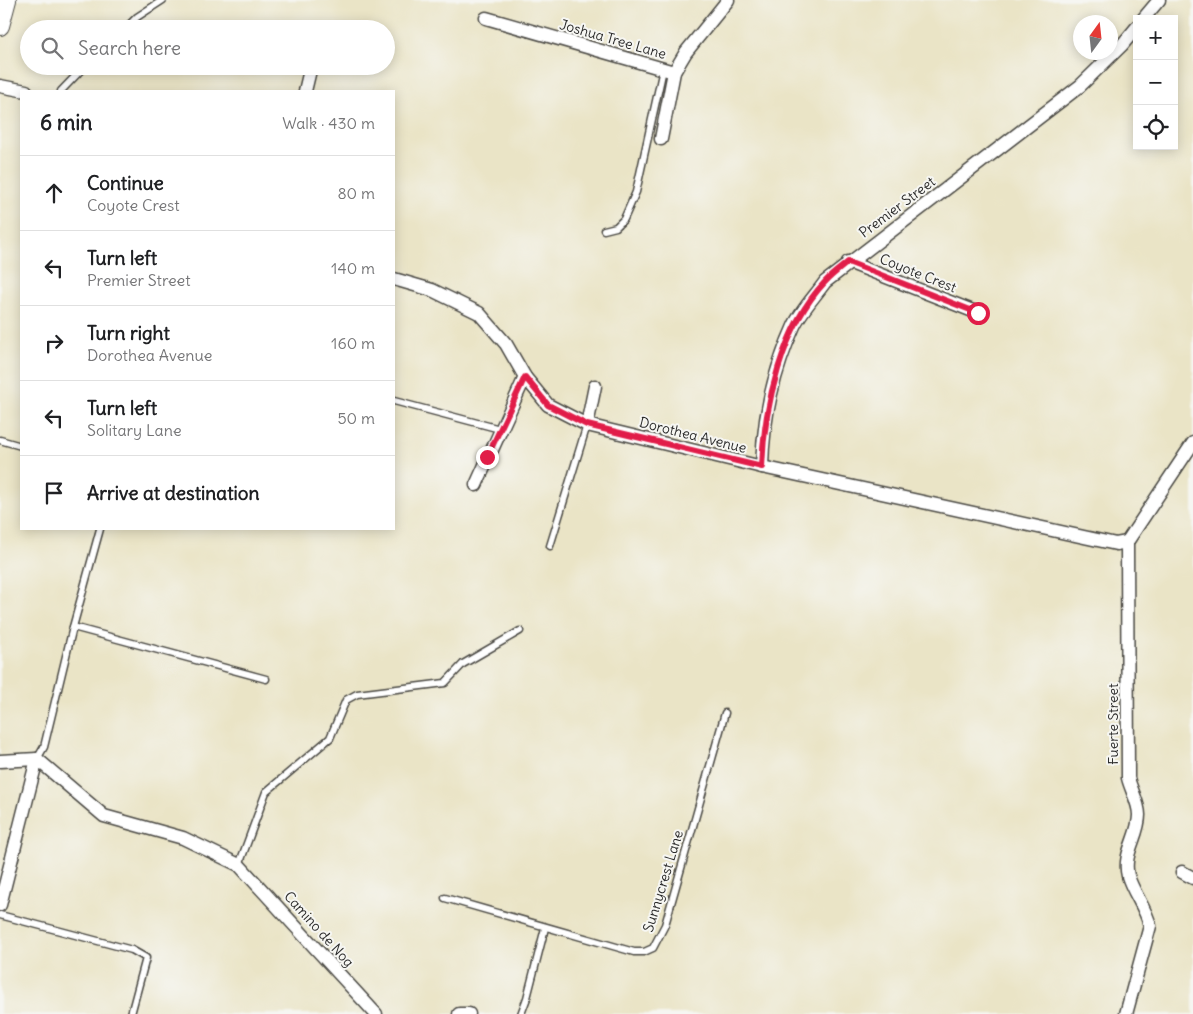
<!DOCTYPE html>
<meta charset="utf-8">
<style>
body{margin:0;font-family:Delius,sans-serif;background:#f6f6f6;color:#202124}
.controls{position:absolute;right:15px;top:15px;display:grid;overflow:hidden;border-radius:0px;box-shadow:0 2px 12px #0003}
.controls button{width:45px;height:45px;display:grid;place-items:center;padding:0;border:0;border-bottom:1px solid #e0e0e0;background:#fff;color:#202124;font:25px sans-serif}
.compass{position:absolute;left:1073px;top:15px;width:45px;height:45px;border-radius:50%;background:#fff;box-shadow:0 2px 12px #0003;rotate:15deg}
.stop{position:absolute;width:15px;height:15px;margin:-11px;border:4px solid #e11d48;border-radius:50%;background:#fff}
.stop.end{background:#e11d48;border-color:#fff;box-shadow:0 1px 5px #0008}
.list{margin:0;padding:0;list-style:none}
h2{display:flex;justify-content:space-between;align-items:center;height:65px;margin:0;padding:0 20px;font-size:21px}
h2 small{font-size:16px;font-weight:400;color:#757577}
.list li{display:grid;grid-template-columns:32px 1fr auto;gap:15px;align-items:center;box-sizing:border-box;height:75px;padding:0 20px;border-top:1px solid #e0e0e0}
.list b{display:block;font-size:19px;white-space:nowrap}
.list p{margin:0;font-size:16px;white-space:nowrap;color:#757577}
.list em{font-size:16px;font-style:normal;color:#757577}
.icon{flex:none;width:28px;height:28px;fill:none;stroke:currentColor;stroke-width:2;stroke-linecap:round;stroke-linejoin:round}
.map{position:relative;flex:none;width:1193px;height:1014px;overflow:hidden}
.search{position:absolute;background:#fff;box-shadow:0 2px 12px #0003;left:20px;top:20px;width:375px;height:55px;display:flex;align-items:center;gap:12px;box-sizing:border-box;padding:0 18px;border-radius:28px;color:#757577;font-size:19px}
.panel{position:absolute;background:#fff;box-shadow:0 2px 12px #0003;left:20px;top:90px;width:375px;height:440px;border-radius:0px}
.map>svg:first-child{display:block}
</style>
<div class="map">
<svg width="1193" height="1014" viewBox="0 0 1193 1014">
<rect width="100%" height="100%" fill="#f6f6f2"/>
<filter id="ink" filterUnits="userSpaceOnUse"><feTurbulence type="fractalNoise" baseFrequency=".02" numOctaves="2"/><feDisplacementMap in="SourceGraphic" scale="10" xChannelSelector="R" yChannelSelector="G"/><feConvolveMatrix kernelMatrix="1 2 1 2 8 2 1 2 1" color-interpolation-filters="sRGB"/></filter>
<filter id="wash" filterUnits="userSpaceOnUse"><feTurbulence type="fractalNoise" baseFrequency=".0096" numOctaves="4" result="noise"/><feDisplacementMap in="SourceGraphic" scale="20" xChannelSelector="R" yChannelSelector="G"/><feGaussianBlur stdDeviation="1.12" result="paint"/><feColorMatrix in="noise" values="0 0 0 0 0 0 0 0 0 0 0 0 0 0 0 0 0 1.4 0 .05"/><feComposite in="paint" operator="in"/></filter>
<g filter="url(#wash)">
<rect width="100%" height="100%" fill="#eae4c6"/>
</g>
<g filter="url(#ink)">
<g fill="none" stroke-linecap="round" stroke-linejoin="round">
<g stroke="#484742" stroke-width="9">
<g id="lane">
<polyline points="125,29 137,17 163,0"/>
<polyline points="61,91 85,66"/>
<polyline points="604,230 616,227 624,219 636,192 663,69"/>
<polyline points="394,401 500,429"/>
<polyline points="0,440 21,446"/>
<polyline points="550,546 587,425"/>
<polyline points="73,627 100,529"/>
<polyline points="37,759 44,747 73,627 266,679"/>
<polyline points="239,865 266,792 330,738 346,700 357,694 445,683 463,664 520,631"/>
<polyline points="445,898 634,952 644,952 653,948 665,925 725,713"/>
<polyline points="0,915 132,950 146,958 131,1014"/>
<polyline points="521,1014 527,998 545,928"/>
</g>
</g>
<g stroke="#484742" stroke-width="15">
<g id="street">
<polyline points="486,18 674,72"/>
<polyline points="1143,19 1159,0"/>
<polyline points="0,86 26,91"/>
<polyline points="305,91 311,66"/>
<polyline points="661,139 674,72 686,52 728,0"/>
<polyline points="848,262 978,313"/>
<polyline points="394,279 432,290 479,313 506,344 525,377 548,405 587,425 762,467 1116,544 1127,542"/>
<polyline points="587,425 595,386"/>
<path d="M762,467C763,419 774,370 794,326C801,311 815,296 825,282L1080,86L1122,45L1137,27"/>
<polyline points="476,485 525,377"/>
<polyline points="0,761 37,759 104,816 183,838 239,865 376,1014"/>
<polyline points="1182,872 1193,878"/>
<polyline points="0,905 37,759"/>
<polyline points="459,1014 469,1014"/>
<path d="M1126,1014L1150,926C1146,908 1133,893 1128,876C1122,854 1139,836 1139,815C1139,803 1131,790 1128,778L1127,542L1193,443"/>
</g>
</g>
<g stroke="#484742" stroke-width="20">
<polyline id="secondary" points="0,26 7,0"/>
</g>
<use href="#lane" stroke="#fff" stroke-width="6"/>
<use href="#street" stroke="#fff" stroke-width="12"/>
<use href="#secondary" stroke="#fff" stroke-width="18"/>
</g>
</g>
<g fill="none" stroke-linecap="round" stroke-linejoin="round" filter="url(#ink)">
<path stroke="#e11d48" stroke-width="6" d="M487,457L525,377L548,405L587,425L762,467C764,406 782,327 825,282C832,274 841,268 848,262L978,313"/>
</g>
<g text-anchor="middle" stroke-width="4" stroke-linejoin="round" paint-order="stroke">
<g font-size="14" fill="#2b2b2b" stroke="#f6f6f2">
<text transform="translate(613 39) rotate(16)" y="5">Joshua Tree Lane</text>
<text transform="translate(897 207) rotate(-37)" y="5">Premier Street</text>
<text transform="translate(918 273) rotate(22)" y="5">Coyote Crest</text>
<text transform="translate(693 435) rotate(14)" y="5">Dorothea Avenue</text>
<text transform="translate(1113 724) rotate(-90)" y="5">Fuerte Street</text>
<text transform="translate(663 881) rotate(-73)" y="5">Sunnycrest Lane</text>
<text transform="translate(319 929) rotate(48)" y="5">Camino de Nog</text>
</g>
</g>
</svg>
<div class="controls">
<button>+</button>
<button>−</button>
<button><svg class="icon" aria-label="locate" viewBox="0 0 24 24"><circle cx="12" cy="12" r="6"/><path d="M12 2v4M12 18v4M2 12h4M18 12h4"/></svg></button>
</div>
<svg class="compass" viewBox="-18 -18 36 36"><path d="M0-13l5 13h-10z" fill="#e53935"/><path d="M0 13l5-13h-10z" fill="#757577"/></svg>
<div class="stop" style="left:978px;top:313px"></div>
<div class="stop end" style="left:487px;top:457px"></div>
<div class="search"><svg class="icon" aria-label="search" viewBox="0 0 24 24"><circle cx="10" cy="10" r="6"/><path d="M15 15l6 6"/></svg>Search here</div>
<section class="panel">
<h2>6 min<small>Walk · 430 m</small></h2>
<ul class="list">
<li><svg class="icon" aria-label="ahead" viewBox="0 0 24 24"><path d="M12 20V5M6 11l6-6 6 6"/></svg><div><b>Continue</b><p>Coyote Crest</p></div><em>80 m</em></li>
<li><svg class="icon" aria-label="left" viewBox="0 0 24 24"><path d="M17 20v-9H6M10 6l-5 5 5 5"/></svg><div><b>Turn left</b><p>Premier Street</p></div><em>140 m</em></li>
<li><svg class="icon" aria-label="right" viewBox="0 0 24 24"><path d="M7 20v-9h11M14 6l5 5-5 5"/></svg><div><b>Turn right</b><p>Dorothea Avenue</p></div><em>160 m</em></li>
<li><svg class="icon" aria-label="left" viewBox="0 0 24 24"><path d="M17 20v-9H6M10 6l-5 5 5 5"/></svg><div><b>Turn left</b><p>Solitary Lane</p></div><em>50 m</em></li>
<li><svg class="icon" aria-label="arrive" viewBox="0 0 24 24"><path d="M6 21V4h12l-3 4 3 4H6"/></svg><div><b>Arrive at destination</b></div></li>
</ul>
</section>
</div>
